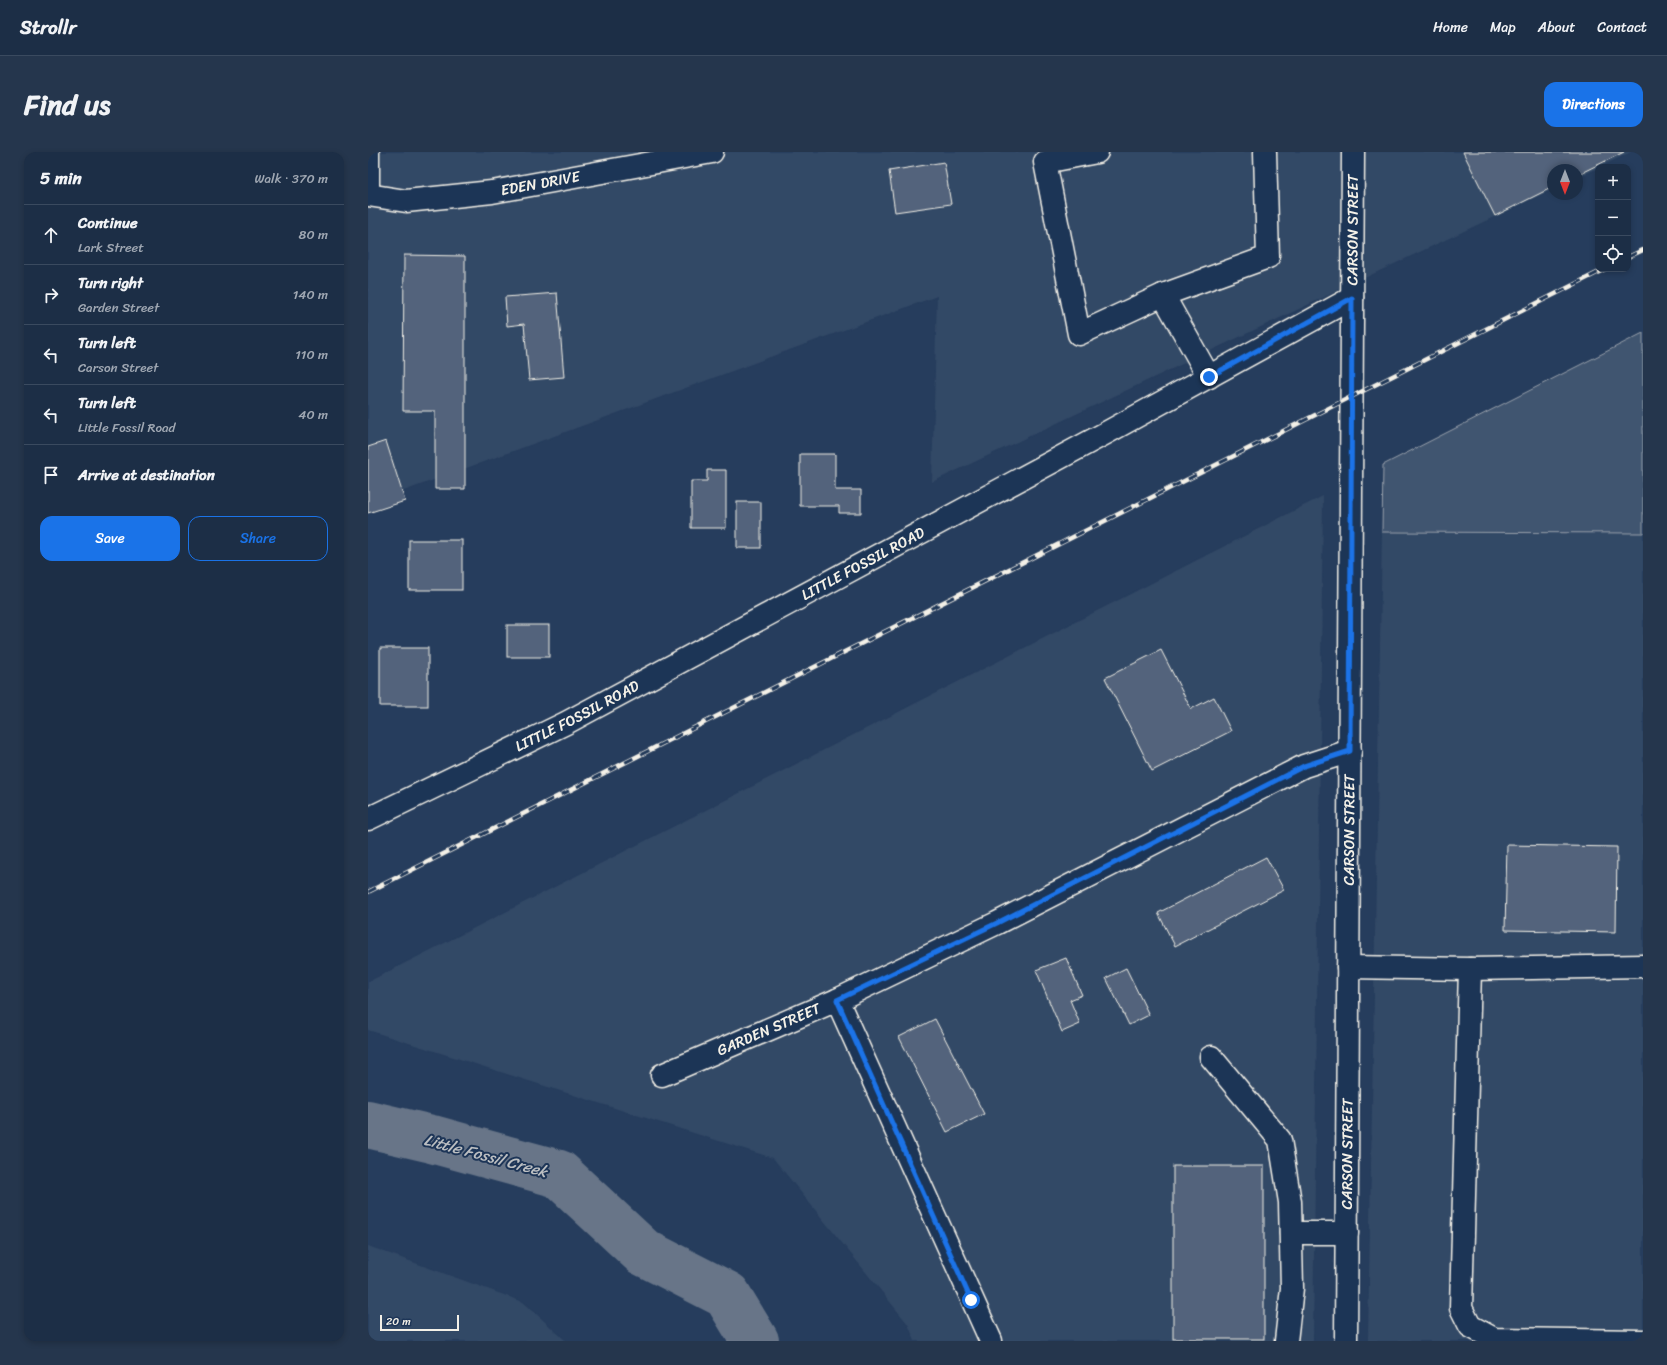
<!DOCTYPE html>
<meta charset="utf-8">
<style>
body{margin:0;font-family:Sriracha,sans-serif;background:#25364d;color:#f1f3f6}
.controls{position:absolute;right:12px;top:12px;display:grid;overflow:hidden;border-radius:8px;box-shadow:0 2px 6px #0003}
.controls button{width:36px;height:36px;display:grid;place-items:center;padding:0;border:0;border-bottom:1px solid #3a4a5f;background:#1c2e46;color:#f1f3f6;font:20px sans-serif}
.compass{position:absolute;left:1179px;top:12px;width:36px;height:36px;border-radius:50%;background:#1c2e46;box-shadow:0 2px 6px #0003;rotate:180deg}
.scale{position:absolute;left:12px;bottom:10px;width:79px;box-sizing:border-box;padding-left:4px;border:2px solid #f4f1e8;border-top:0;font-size:11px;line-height:14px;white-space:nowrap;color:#f4f1e8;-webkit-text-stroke:3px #1d3557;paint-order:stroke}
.stop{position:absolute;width:12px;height:12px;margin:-9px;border:3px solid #1a73e8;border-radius:50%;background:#fff}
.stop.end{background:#1a73e8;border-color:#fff;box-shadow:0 1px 4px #0008}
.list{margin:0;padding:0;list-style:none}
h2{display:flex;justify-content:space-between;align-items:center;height:52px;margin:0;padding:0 16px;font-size:17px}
h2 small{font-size:13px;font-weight:400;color:#a0a8b3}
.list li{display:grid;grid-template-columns:26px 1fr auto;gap:12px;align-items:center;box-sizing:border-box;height:60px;padding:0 16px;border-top:1px solid #3a4a5f}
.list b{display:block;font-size:15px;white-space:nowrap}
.list p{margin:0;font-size:13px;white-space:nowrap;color:#a0a8b3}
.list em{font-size:13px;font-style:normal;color:#a0a8b3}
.actions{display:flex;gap:8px;padding:12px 16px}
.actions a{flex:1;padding:9px 0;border:1px solid #1a73e8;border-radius:12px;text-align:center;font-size:14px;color:#1a73e8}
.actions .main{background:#1a73e8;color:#fff}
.icon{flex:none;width:22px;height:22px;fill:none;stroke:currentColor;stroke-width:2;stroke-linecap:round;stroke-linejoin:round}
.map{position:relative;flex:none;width:1275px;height:1189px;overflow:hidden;border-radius:12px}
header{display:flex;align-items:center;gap:24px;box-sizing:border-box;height:56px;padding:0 20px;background:#1c2e46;border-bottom:1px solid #3a4a5f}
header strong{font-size:19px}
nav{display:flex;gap:22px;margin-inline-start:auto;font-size:14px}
.intro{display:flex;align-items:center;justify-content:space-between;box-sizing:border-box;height:96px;padding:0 24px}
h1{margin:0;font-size:28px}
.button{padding:10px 18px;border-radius:12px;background:#1a73e8;color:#fff;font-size:14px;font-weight:700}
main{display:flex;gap:24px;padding:0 24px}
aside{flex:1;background:#1c2e46;border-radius:12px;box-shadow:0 2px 6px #0003}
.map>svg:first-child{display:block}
</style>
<header>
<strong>Strollr</strong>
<nav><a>Home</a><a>Map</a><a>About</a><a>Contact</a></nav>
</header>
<div class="intro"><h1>Find us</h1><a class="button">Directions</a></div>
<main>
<aside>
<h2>5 min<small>Walk · 370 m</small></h2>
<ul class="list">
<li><svg class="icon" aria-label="ahead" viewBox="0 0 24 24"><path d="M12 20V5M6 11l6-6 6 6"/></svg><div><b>Continue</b><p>Lark Street</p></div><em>80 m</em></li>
<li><svg class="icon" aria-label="right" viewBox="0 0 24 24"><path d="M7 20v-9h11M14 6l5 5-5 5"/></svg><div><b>Turn right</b><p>Garden Street</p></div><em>140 m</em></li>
<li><svg class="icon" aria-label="left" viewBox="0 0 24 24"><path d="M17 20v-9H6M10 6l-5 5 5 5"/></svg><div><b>Turn left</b><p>Carson Street</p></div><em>110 m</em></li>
<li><svg class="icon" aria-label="left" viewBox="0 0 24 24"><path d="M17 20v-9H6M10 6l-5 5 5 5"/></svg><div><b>Turn left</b><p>Little Fossil Road</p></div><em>40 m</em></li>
<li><svg class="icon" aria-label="arrive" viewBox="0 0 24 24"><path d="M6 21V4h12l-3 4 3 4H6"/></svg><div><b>Arrive at destination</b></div></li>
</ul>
<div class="actions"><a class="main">Save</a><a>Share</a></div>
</aside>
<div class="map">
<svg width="1275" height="1189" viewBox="0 0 1275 1189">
<rect width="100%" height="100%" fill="#263d5d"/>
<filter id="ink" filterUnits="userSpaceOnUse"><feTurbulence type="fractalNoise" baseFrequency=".025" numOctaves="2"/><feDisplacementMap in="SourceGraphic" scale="8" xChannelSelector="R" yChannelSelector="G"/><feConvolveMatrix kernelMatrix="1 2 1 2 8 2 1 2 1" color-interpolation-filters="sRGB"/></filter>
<g filter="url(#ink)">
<g fill="#334966">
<polygon points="0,0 1263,0 1209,26 1209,18 1185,18 1185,37 564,330 569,144 0,352"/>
<polygon points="955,344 945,1189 547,1189 540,1172 405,1006 0,878 0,830"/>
<polygon points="1014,380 1275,381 1275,1189 1000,1189"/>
<polygon points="0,1094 155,1150 198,1189 0,1189"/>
</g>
<polygon fill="#40546f" stroke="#9aa2ac" points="1275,181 1275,381 1014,380 1015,313"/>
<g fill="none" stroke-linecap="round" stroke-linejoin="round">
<polyline stroke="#677588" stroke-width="48" points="0,972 64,987 191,1022 275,1100 359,1143 387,1189"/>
</g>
<g fill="#52647b" stroke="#f4f1e8">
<polygon points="1095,0 1256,0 1209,23 1209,18 1185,18 1185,35 1127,64"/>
<polygon points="576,10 583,52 527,60 521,19"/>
<polygon points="36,103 97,104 97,337 67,337 67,259 35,259"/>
<polygon points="189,141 196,225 161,228 156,172 139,174 137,145"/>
<polygon points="18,289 37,349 0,361 0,295"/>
<polygon points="432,302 467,302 467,338 493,338 493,361 471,361 471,354 432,354"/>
<polygon points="339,318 358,318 358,376 323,376 323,329 339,329"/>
<rect x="369" y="350" width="24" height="46"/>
<rect x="41" y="388" width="53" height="50"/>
<rect x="139" y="473" width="42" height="32"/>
<rect x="12" y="496" width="48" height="58"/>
<polygon points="793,498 823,557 846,545 863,579 784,619 737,526"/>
<polygon points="1139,693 1249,695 1248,780 1137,778"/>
<polygon points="898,705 916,738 807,794 790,761"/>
<polygon points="698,806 714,843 702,848 712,872 694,880 668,818"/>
<polygon points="758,816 781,863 761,873 738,826"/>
<polygon points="567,867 616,962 579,980 531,885"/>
<rect x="805" y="1014" width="91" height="173"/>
</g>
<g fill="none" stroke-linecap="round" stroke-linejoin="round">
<g stroke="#f4f1e8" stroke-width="25">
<g id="minor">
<polyline points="729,0 677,10 711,182 795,143 900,105 897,0"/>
<polyline points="0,35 0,0"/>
<path id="s1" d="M0,43L38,49L124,40L344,0"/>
<polyline points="795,143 841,225"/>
<path id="s2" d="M0,667L198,571L738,281L984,146"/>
<polyline points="980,815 1102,817 1275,814"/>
<polyline points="1102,817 1093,1156 1102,1174 1126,1187 1275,1189"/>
<polyline points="469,848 623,1189"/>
<polyline points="843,905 912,988 922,1050 924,1136 918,1189"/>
<path id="s3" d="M294,923L469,848L629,771L936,614L982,599"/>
<polyline points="923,1081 979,1081"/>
<path id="s4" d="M978,1189L985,0"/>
</g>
</g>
<use href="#minor" stroke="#1d3557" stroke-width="22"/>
<g stroke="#f4f1e8" stroke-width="4.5">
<g id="rail">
<polyline points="1260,105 1275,98"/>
<polyline points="0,740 1237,117"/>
</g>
</g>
<use href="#rail" stroke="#1d3557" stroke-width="3" stroke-dasharray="9" stroke-linecap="butt"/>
</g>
</g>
<g fill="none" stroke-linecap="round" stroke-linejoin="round" filter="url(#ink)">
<polyline stroke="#1a73e8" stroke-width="5" points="603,1148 469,848 629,771 936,614 982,599 984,146 841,225"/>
</g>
<g text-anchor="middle" stroke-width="4" stroke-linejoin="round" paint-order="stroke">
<g font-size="15" fill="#f4f1e8" stroke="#1d3557">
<text dy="5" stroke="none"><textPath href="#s1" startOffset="174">EDEN DRIVE</textPath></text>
<text dy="5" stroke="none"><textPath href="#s4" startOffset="1111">CARSON STREET</textPath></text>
<text dy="5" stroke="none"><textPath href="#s2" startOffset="557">LITTLE FOSSIL ROAD</textPath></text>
<text dy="5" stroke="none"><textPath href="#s2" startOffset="233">LITTLE FOSSIL ROAD</textPath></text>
<text dy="5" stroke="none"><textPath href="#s4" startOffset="511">CARSON STREET</textPath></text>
<text dy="5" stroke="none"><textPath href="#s3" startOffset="116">GARDEN STREET</textPath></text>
<text dy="5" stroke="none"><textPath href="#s4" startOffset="187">CARSON STREET</textPath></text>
</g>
<g font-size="16" font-style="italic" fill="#bcbfc2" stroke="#1d3557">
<text transform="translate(118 1003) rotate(15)" y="6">Little Fossil Creek</text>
</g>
</g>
</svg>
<div class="controls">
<button>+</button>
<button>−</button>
<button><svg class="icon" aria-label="locate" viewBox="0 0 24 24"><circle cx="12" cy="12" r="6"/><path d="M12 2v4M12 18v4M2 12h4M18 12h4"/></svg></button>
</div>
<svg class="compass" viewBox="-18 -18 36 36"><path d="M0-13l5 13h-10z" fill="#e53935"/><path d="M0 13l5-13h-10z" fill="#a0a8b3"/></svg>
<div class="scale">20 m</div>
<div class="stop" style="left:603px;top:1148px"></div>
<div class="stop end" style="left:841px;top:225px"></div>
</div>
</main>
